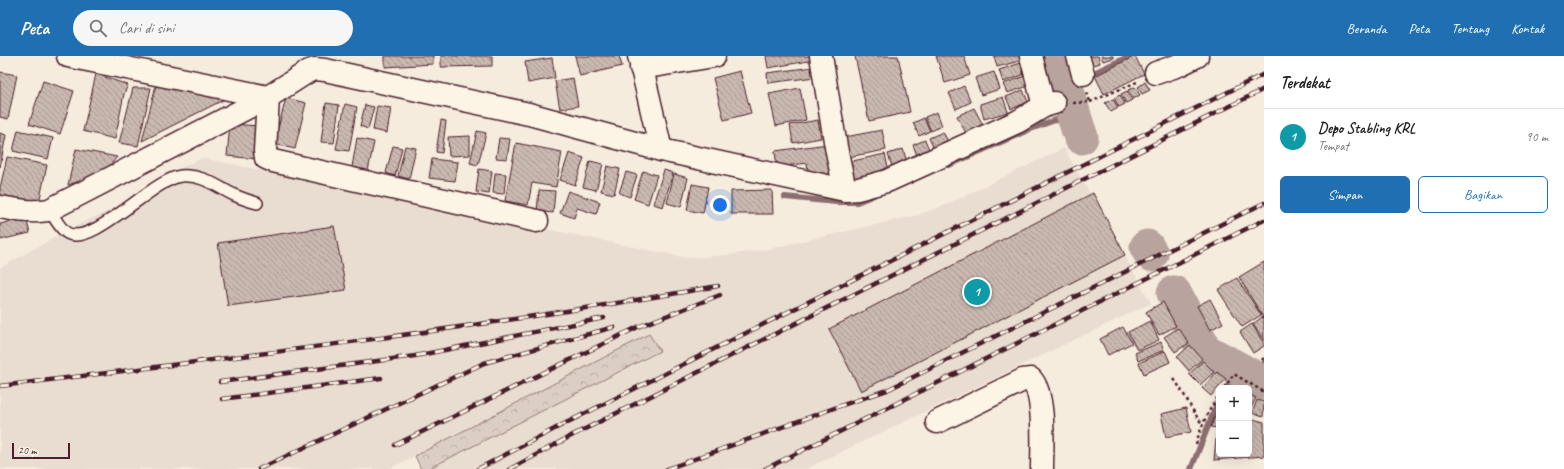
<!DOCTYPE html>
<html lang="id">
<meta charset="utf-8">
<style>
body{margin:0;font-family:Caveat,sans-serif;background:#f6f6f6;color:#222}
.controls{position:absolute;right:12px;bottom:12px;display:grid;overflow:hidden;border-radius:6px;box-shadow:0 4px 16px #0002}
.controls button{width:36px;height:36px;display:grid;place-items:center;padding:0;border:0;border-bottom:1px solid #e0e0e0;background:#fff;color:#222;font:20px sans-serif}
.scale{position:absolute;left:12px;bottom:10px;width:58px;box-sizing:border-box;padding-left:4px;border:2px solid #4a1f2b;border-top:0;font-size:11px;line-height:14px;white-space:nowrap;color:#4a1f2b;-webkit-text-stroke:3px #fcf5e5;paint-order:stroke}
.you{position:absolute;left:720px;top:149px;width:14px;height:14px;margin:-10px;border:3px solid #fff;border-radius:50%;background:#1a73e8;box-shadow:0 0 0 6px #1a73e833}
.badge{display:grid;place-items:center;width:26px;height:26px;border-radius:50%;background:#1f6fb2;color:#fff;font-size:13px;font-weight:700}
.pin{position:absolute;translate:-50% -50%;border:2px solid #fff;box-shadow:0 1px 4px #0006}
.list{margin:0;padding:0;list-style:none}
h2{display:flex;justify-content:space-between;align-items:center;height:52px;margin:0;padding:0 16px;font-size:17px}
h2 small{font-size:13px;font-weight:400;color:#767676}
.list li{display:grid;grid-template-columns:26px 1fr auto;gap:12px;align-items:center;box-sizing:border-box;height:56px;padding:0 16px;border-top:1px solid #e0e0e0}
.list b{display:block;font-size:15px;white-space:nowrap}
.list p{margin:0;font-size:13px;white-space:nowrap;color:#767676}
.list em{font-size:13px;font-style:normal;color:#767676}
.actions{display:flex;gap:8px;padding:12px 16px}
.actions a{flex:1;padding:9px 0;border:1px solid #1f6fb2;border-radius:6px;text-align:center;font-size:14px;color:#1f6fb2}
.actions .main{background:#1f6fb2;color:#fff}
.icon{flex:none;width:22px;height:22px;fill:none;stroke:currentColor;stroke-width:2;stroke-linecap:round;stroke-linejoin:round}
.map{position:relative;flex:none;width:1264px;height:413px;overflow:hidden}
header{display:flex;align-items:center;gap:24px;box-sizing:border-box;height:56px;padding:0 20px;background:#1f6fb2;color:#fff}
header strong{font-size:19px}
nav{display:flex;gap:22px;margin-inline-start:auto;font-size:14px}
.search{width:280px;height:36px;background:#f6f6f6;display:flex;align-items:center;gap:10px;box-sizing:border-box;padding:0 14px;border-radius:22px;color:#767676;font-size:15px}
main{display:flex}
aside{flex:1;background:#fff}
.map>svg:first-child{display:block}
</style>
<header>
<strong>Peta</strong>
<div class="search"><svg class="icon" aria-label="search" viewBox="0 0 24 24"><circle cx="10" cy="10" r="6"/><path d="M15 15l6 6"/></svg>Cari di sini</div>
<nav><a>Beranda</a><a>Peta</a><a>Tentang</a><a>Kontak</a></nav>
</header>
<main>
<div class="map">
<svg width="1264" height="413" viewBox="0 0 1264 413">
<defs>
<pattern id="forest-crowns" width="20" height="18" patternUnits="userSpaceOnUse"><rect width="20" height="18" fill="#dbcec4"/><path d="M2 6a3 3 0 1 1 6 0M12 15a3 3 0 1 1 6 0" fill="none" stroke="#bdb0a9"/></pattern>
<pattern id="building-back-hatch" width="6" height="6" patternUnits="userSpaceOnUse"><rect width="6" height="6" fill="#cab9b1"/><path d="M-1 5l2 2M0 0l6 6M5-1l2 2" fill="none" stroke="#a69690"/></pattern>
</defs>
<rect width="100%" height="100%" fill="#f5ecde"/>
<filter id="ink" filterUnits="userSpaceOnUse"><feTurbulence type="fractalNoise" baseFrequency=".025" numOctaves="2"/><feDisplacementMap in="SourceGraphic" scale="8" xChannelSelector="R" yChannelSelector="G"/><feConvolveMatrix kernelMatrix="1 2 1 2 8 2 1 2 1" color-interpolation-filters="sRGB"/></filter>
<g filter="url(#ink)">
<polygon fill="#e8ddd0" points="1064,92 1151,247 806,413 428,413 660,296 649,278 389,413 0,413 0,212 71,172 123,148 159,122 202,102 687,202 727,199 768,193 918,159 948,148"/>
<polygon fill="url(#forest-crowns)" stroke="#927678" points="649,278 660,295 428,413 421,413 415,400"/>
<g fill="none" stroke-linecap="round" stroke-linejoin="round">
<g stroke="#8c6e70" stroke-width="6">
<polyline points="1066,30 1130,0"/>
<polyline points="949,109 1028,74 1055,64 1074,65"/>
<polyline points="785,141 836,146 857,146 874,139"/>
<polyline points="1226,332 1240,314"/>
<polyline points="1191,413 1219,343"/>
</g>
<g stroke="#b8a39e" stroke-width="35">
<path d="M1057,0C1066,27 1071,55 1081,81"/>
<polyline points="1147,191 1151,198"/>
<polyline points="1174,237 1205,295 1264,327"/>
</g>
</g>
<g fill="url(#building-back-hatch)" stroke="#4a1f2b">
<polygon points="385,0 433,0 433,8 385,11"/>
<polygon points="441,0 492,0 492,10 441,11"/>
<polygon points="575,0 619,0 622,10 580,20"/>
<polygon points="766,0 813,0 814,4 768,12"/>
<polygon points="855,0 898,0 910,56 869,65"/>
<polygon points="936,0 964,0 970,19 945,27"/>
<polygon points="994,0 1022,0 1023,4 997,11"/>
<polygon points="1081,0 1098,0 1100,7 1085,12"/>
<polygon points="1101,0 1113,0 1114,2 1103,5"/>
<polygon points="1135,0 1144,18 1104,38 1095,20"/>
<polygon points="552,2 555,22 528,27 525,6"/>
<polygon points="1021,7 1025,18 1003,26 999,14"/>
<polygon points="813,11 815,21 768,27 767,17"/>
<polygon points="740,15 751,57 724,64 713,22"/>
<polygon points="0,16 17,19 8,63 0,61"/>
<polygon points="994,16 1000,33 981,39 975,22"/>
<polygon points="96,18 128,29 124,38 115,83 83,75"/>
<polygon points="1025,20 1029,30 1007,37 1003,28"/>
<polygon points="158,21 229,41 142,85"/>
<polygon points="573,22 578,50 560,53 555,25"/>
<polygon points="43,25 74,35 60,78 29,68"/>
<polygon points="1145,26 1150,34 1142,38 1138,31"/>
<polygon points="964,30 971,46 956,53 949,37"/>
<polygon points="1135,31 1140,39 1133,43 1128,34"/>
<polygon points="133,32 151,32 138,90 119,87"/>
<polygon points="800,32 806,64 776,70 769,38"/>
<polygon points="1023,34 1028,46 1011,53 1006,41"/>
<polygon points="1127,35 1132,44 1126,47 1121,38"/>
<polygon points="1120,39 1125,48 1119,51 1114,42"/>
<polygon points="1003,41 1008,56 984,63 980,48"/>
<polygon points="286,42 306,47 295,93 274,88"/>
<polygon points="1113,43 1118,52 1111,56 1105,47"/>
<polygon points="326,47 339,49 334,87 321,86"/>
<polygon points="345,48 357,51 349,95 336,93"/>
<polygon points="365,49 374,51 368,73 360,70"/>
<polygon points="377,50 391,52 387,77 373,74"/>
<polygon points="974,52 983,69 966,77 957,60"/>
<polygon points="937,56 942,70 931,75 925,61"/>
<polygon points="924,62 930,75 919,80 913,67"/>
<polygon points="441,64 446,65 442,97 436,96"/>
<polygon points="818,64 821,82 793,87 790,69"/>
<polygon points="230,68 260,70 257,103 227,100"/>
<polygon points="18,74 53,82 48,103 13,95"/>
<polygon points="882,74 886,94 848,101 845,81"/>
<polygon points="477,75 486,77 478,109 470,107"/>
<polygon points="943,76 952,93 937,100 929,82"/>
<polygon points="0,77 6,79 0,111"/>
<polygon points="470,80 470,99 449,100 448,81"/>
<polygon points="357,82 374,86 368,115 352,111"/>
<polygon points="499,82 510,83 507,103 496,102"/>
<polygon points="925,84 933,102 920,107 913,89"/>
<polygon points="516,87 562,96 556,131 532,127 528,149 505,145"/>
<polygon points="828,88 832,118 809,122 807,107 777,111 775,95"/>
<polygon points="393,90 402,92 395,120 386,117"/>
<polygon points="405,90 416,92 409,123 398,120"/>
<polygon points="76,93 117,101 103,117 68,129"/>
<polygon points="903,93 909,113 894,117 888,98"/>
<polygon points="569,97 584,102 575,129 560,124"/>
<polygon points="885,98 890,121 853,129 848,106"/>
<polygon points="7,101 47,109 39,147 0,139 0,132"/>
<polygon points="432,103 458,106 455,125 429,122"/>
<polygon points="590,105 603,108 596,134 583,131"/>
<polygon points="607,110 620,113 614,138 601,135"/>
<polygon points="479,113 492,115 489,138 476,136"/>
<polygon points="664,114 673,117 663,151 653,148"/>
<polygon points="643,115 657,119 648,148 634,143"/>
<polygon points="626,116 637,119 630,141 619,137"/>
<polygon points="495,117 506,118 504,138 493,137"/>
<polygon points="674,118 688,122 681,151 667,147"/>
<polygon points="692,128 708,131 703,157 687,154"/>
<polygon points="539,134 555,135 553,157 537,155"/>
<polygon points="772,134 773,158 731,158 731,135"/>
<polygon points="568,135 600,146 596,158 577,152 574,162 560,157"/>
<polygon points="1093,137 1125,199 861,335 829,273"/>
<polygon points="26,162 30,177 0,184 0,168"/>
<polygon points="334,170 346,234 228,250 218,187"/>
<polygon points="1264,206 1264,263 1239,221"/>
<polygon points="1237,222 1261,259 1242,271 1218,234"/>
<polygon points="1210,243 1223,267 1210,274 1197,250"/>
<polygon points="1163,246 1176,270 1159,279 1146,256"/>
<polygon points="1262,261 1264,264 1264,285 1253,268"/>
<polygon points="1150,265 1159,284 1137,294 1128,276"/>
<polygon points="1252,268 1264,288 1264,290 1253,297 1240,276"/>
<polygon points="1123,271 1132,287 1108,299 1100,283"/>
<polygon points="1178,272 1189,287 1175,296 1164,281"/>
<polygon points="1161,286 1164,294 1138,305 1135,297"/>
<polygon points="1190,289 1202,303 1189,315 1177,301"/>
<polygon points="1165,295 1170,306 1144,318 1139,307"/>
<polygon points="1203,305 1214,316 1200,329 1189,318"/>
<polygon points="1217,316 1226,323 1211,340 1202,332"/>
<polygon points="1249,338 1256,342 1250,354 1249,353"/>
<polygon points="1257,344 1264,346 1263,361 1252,357"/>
<polygon points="1219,349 1219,398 1249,398 1249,362 1264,366 1264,400 1214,404 1217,372 1211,371"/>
<polygon points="1186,352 1191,376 1166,381 1161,358"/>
</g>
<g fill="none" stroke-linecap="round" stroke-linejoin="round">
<g stroke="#4a1f2b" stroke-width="14">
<path id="lane" d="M49,154C54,160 60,173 67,177C92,192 153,123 181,120C202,118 216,130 234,139C241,142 249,145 257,147"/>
</g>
<g stroke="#4a1f2b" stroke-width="25">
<g id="street">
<polyline points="68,0 268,41 309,15 315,13 325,14 529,58 661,94 845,134 858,133 887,125 1017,66 1044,50 1054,47"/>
<polyline points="639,0 661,94"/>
<polyline points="821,0 836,91 845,134"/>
<polyline points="1031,0 1044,50"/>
<polyline points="1078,0 1083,18"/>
<polyline points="641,12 714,0"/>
<polyline points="1156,17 1179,9 1197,0"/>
<path d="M0,151C17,154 31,157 49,154L268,41L265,95L266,102L273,105L537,165"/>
<path d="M937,366L1023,324L1031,323C1046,338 1042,392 1042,413"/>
</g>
</g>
<g stroke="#4a1f2b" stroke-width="2.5" stroke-dasharray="3 3" stroke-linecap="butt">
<polyline points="1090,46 1137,26"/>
<polyline points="1073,47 1090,46 1087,36"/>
<polyline points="1264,302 1261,305 1264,306"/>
<path d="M1174,323C1185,338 1191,354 1203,369"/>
<polyline points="1224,332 1234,318 1264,336"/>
<path d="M1196,388C1201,370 1209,354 1219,339"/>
</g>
<use href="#lane" stroke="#fcf5e5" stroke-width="11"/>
<use href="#street" stroke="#fcf5e5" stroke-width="22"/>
<g stroke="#4a1f2b" stroke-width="4.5">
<g id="rail">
<polyline points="220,326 415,300 604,262"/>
<path d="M0,330C240,301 480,272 718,230"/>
<polyline points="222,343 381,322"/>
<polyline points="395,389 640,270 720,239"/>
<polyline points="259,413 484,307 614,271"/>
<polyline points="478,413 564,368 1264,18"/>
<polyline points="510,413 573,379 1264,33"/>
<polyline points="667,413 837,351 887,334 1264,147"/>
<polyline points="765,413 1264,164"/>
</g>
</g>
<use href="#rail" stroke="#fcf5e5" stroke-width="3" stroke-dasharray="9" stroke-linecap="butt"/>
</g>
</g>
</svg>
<div class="controls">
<button>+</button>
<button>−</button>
</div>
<div class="scale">20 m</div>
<div class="you"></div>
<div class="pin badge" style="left:977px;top:236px;background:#0f9aa8">1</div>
</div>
<aside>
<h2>Terdekat<small></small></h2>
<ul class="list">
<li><span class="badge" style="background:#0f9aa8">1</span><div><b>Depo Stabling KRL</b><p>Tempat</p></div><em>90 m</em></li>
</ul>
<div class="actions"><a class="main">Simpan</a><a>Bagikan</a></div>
</aside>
</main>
